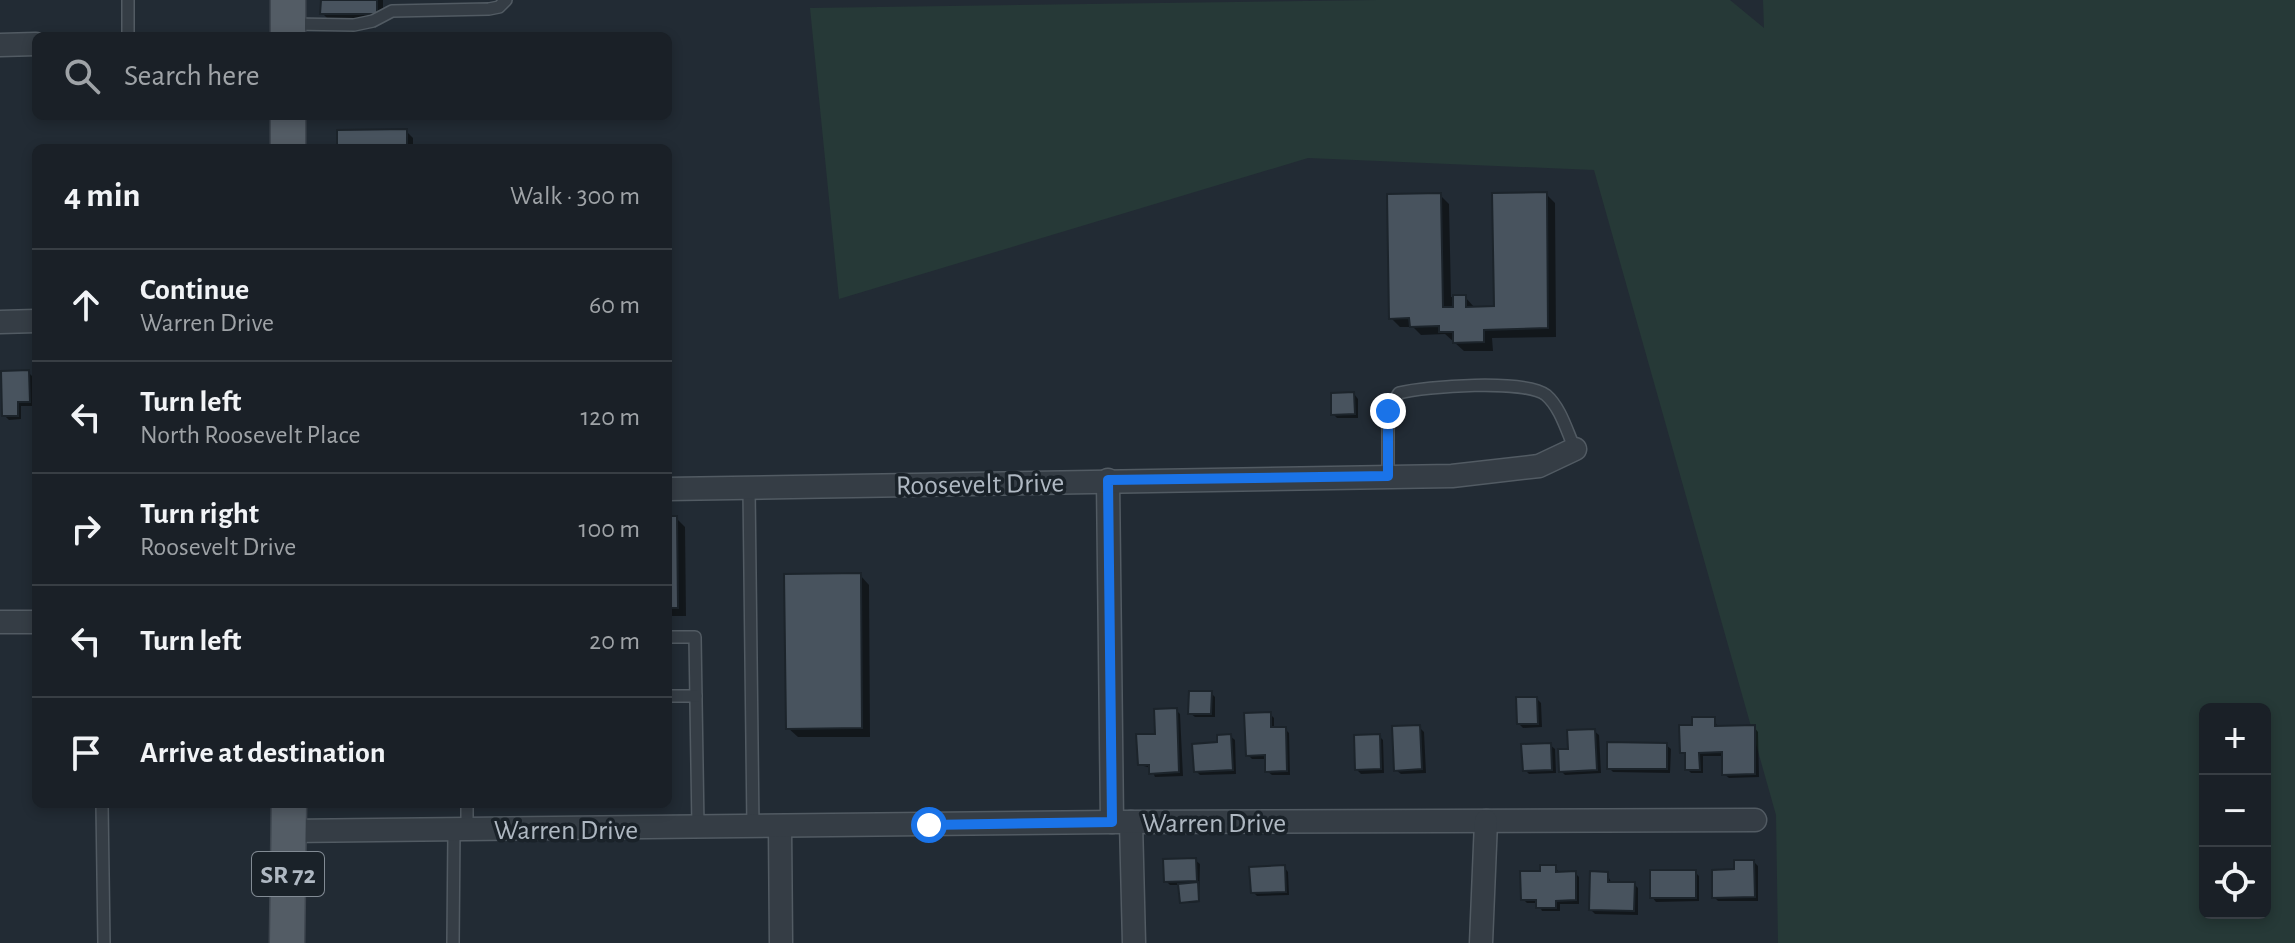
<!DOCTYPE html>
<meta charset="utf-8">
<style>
body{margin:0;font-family:"Alegreya Sans",sans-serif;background:#23282f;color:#f1f3f6}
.controls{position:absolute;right:24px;bottom:24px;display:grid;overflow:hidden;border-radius:12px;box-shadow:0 4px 12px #0003}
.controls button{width:72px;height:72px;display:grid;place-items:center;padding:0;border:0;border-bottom:2px solid #383e44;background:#1a2027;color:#f1f3f6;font:40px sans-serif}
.stop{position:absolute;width:24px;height:24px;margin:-18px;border:6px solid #1a73e8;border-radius:50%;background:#fff}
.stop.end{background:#1a73e8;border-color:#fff;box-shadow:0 2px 8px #0008}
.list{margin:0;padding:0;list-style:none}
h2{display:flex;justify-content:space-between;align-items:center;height:104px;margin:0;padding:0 32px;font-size:34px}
h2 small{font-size:26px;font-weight:400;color:#9fa3a7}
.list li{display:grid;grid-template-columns:52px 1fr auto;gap:24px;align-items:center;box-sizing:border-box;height:112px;padding:0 32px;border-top:2px solid #383e44}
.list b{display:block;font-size:30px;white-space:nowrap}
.list p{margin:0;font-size:26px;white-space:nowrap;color:#9fa3a7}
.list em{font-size:26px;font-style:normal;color:#9fa3a7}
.icon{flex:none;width:44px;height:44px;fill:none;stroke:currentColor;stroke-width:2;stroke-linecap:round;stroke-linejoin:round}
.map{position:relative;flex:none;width:2295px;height:943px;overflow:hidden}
.search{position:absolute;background:#1a2027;box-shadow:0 4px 12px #0003;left:32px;top:32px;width:640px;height:88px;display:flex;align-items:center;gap:20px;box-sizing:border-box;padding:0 28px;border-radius:12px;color:#9fa3a7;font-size:30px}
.panel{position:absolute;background:#1a2027;box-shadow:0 4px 12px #0003;left:32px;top:144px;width:640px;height:664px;border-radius:12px}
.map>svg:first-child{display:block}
</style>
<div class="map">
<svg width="2295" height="943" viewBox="0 0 2295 943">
<rect width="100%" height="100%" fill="#222b34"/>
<path fill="#263937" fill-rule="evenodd" d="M1378,0H1730L1764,28L1763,0H2295V943H1778L1776,815L1594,170L1308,158L839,299L810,8ZM2205,709H2265V913H2205Z"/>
<g fill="#0007">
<polygon points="322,0 383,0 383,20 329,20 322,13"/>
<polygon points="406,131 413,138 413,148 339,148"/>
<polygon points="1546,194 1555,203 1556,337 1492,338 1493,351 1464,351 1445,334 1421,335 1413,327 1400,327 1391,318 1440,195 1449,204 1451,297 1465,297 1475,308 1496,308"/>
<polygon points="28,372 33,377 33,406 21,406 21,419 9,420 4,415"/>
<polygon points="1354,394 1358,399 1358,418 1337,418 1333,414"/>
<polygon points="668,518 676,518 685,527 686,616 668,616"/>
<polygon points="860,575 869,585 870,737 798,737 788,728"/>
<polygon points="1211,693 1215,697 1215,717 1195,717 1190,713"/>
<polygon points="1537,699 1541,703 1542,727 1523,728 1519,724"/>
<polygon points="1176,710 1180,714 1183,776 1155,777 1151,768 1140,765"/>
<polygon points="1270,714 1274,718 1274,729 1285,729 1289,733 1290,775 1272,775 1267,771 1267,759 1252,759 1248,755"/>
<polygon points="1714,719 1718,728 1754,727 1758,732 1759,777 1729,778 1724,774 1724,756 1703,756 1703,773 1691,773 1687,769 1687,757 1682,752 1694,727"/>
<polygon points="1419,727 1424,732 1426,773 1401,774 1396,770"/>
<polygon points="1594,731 1599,735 1601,773 1565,775 1561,771 1570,751"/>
<polygon points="1230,736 1235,740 1236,774 1200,775 1196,771"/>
<polygon points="1379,736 1383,740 1384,773 1361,774 1357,770"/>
<polygon points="1550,745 1555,749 1556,773 1529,774 1525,770"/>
<polygon points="1666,745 1671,749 1670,773 1613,772 1609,768"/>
<polygon points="518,804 656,804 656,806 523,808"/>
<polygon points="1195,860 1200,864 1199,902 1183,903 1180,885 1170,885 1166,881"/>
<polygon points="1754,862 1758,866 1758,901 1718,901 1714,897 1736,871"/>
<polygon points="1284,867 1288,872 1289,895 1257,896 1253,892"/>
<polygon points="1555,867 1560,874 1575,873 1579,877 1579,904 1560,904 1560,911 1542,911 1538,903 1527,903 1523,899 1542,873"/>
<polygon points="1695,872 1699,876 1699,901 1656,902 1652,897"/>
<polygon points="1607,874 1612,884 1634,884 1638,888 1638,915 1595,914 1591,910"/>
</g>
<g fill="#48535e" stroke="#1c242b" stroke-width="2">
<polygon points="321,0 377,0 377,14 320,14"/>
<polygon points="407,129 407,148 337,148 337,130"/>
<polygon points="1547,192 1548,328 1484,330 1484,342 1453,343 1453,332 1439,332 1439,326 1410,327 1409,318 1389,319 1387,194 1441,193 1443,307 1453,307 1453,295 1466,295 1466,307 1494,306 1492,193"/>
<polygon points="29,370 30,402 18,402 18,416 2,416 1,371"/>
<polygon points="1354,392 1355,414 1331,415 1331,393"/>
<polygon points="668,516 677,516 678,608 668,608"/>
<polygon points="861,573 862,728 786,729 784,574"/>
<polygon points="1189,691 1212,691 1211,714 1188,714"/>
<polygon points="1516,697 1537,697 1538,724 1517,724"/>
<polygon points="1177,708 1179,772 1149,774 1149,765 1138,765 1136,734 1155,734 1154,709"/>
<polygon points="1271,712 1271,727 1286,727 1287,771 1265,772 1265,755 1246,756 1244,713"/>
<polygon points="1692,717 1715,717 1715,726 1755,725 1755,774 1722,775 1722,752 1699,753 1700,770 1685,770 1685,753 1680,753 1679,725 1692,725"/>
<polygon points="1420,725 1422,769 1394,771 1392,726"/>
<polygon points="1595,729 1597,770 1559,772 1558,749 1568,749 1567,730"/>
<polygon points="1231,734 1233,770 1194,772 1192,744 1217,742 1217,735"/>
<polygon points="1380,734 1381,769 1355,770 1354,735"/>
<polygon points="1607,742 1667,743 1667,769 1607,769"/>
<polygon points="1551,743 1552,770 1523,771 1521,744"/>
<polygon points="1196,858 1197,881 1164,882 1163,859"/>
<polygon points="1734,860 1754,860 1755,897 1712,898 1712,870 1734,869"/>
<polygon points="1285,865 1286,892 1251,893 1249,867"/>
<polygon points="1540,865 1556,865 1556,872 1576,871 1576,900 1556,901 1556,908 1536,908 1536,900 1521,900 1520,871 1540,871"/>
<rect x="1650" y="870" width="46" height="28"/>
<polygon points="1590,871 1608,872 1608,882 1635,882 1634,911 1589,910"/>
<polygon points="1198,882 1199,901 1180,903 1178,884"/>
</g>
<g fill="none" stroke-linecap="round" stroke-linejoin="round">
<g stroke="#525b63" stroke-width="14">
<g id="lane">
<polyline points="128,0 128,36"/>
<polyline points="293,24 354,25 373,21 392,11 489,9 499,7 506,0"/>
<path d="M1388,476V411L1399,393C1426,386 1525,379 1546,395C1561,408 1567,432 1575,449"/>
<polyline points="749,488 753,827"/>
<polyline points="668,637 695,637 698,828"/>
<polyline points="668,696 696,696"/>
<polyline points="102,804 104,943"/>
<polyline points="467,804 467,830"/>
<polyline points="453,943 454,830"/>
</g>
</g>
<g stroke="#525b63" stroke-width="25">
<g id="street">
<polyline points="0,45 36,44"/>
<polyline points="0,322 36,321"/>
<polyline points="1108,480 1112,822"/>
<polyline points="668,489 1452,476 1539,466 1575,449"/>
<polyline points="0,622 36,622"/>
<polyline points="1131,822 1134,943"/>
<polyline points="780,827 781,943"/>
<polyline points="289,831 1112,822 1755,820"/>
<polyline points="1481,943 1486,821"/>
</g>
</g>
<g stroke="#3e464f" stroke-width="37">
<g id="primary">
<polyline points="288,36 288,0"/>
<polyline points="288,148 288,116"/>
<polyline points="287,943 289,804"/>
</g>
</g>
<use href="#lane" stroke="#353d45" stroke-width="11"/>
<use href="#street" stroke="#353d45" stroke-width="22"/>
<use href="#primary" stroke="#535c65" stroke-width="34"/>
</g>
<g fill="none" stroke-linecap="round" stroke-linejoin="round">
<polyline stroke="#1a73e8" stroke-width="10" points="929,825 1112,822 1108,480 1388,476 1388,411"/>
</g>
<g text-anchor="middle" stroke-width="7" stroke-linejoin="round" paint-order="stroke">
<rect fill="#1a2229" stroke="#828b94" stroke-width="2" x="252" y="852" width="72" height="44" rx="6"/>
<g font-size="26" font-weight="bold" fill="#afb8c2">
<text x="288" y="883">SR 72</text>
</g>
<g font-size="28" fill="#afb8c2" stroke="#1a2229">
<text transform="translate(980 483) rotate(-1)" y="10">Roosevelt Drive</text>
<text x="1214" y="832">Warren Drive</text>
<text x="566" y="839">Warren Drive</text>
</g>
</g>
</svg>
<div class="controls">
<button>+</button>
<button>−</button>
<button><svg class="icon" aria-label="locate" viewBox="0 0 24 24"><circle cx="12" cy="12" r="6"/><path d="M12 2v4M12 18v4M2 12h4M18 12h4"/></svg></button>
</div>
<div class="stop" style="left:929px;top:825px"></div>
<div class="stop end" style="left:1388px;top:411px"></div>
<div class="search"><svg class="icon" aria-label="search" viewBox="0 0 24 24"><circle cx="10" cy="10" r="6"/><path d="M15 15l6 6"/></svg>Search here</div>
<section class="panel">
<h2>4 min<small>Walk · 300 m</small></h2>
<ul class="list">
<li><svg class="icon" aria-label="ahead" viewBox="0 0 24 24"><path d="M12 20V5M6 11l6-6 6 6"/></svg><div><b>Continue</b><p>Warren Drive</p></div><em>60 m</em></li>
<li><svg class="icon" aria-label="left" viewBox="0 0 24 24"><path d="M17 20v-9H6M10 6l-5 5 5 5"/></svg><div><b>Turn left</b><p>North Roosevelt Place</p></div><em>120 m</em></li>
<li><svg class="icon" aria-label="right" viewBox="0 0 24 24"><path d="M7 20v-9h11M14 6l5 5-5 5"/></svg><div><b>Turn right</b><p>Roosevelt Drive</p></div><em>100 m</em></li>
<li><svg class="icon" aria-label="left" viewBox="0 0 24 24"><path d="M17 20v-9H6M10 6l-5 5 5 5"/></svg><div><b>Turn left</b></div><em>20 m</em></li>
<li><svg class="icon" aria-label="arrive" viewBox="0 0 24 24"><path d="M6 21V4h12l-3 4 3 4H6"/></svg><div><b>Arrive at destination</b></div></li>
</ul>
</section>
</div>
